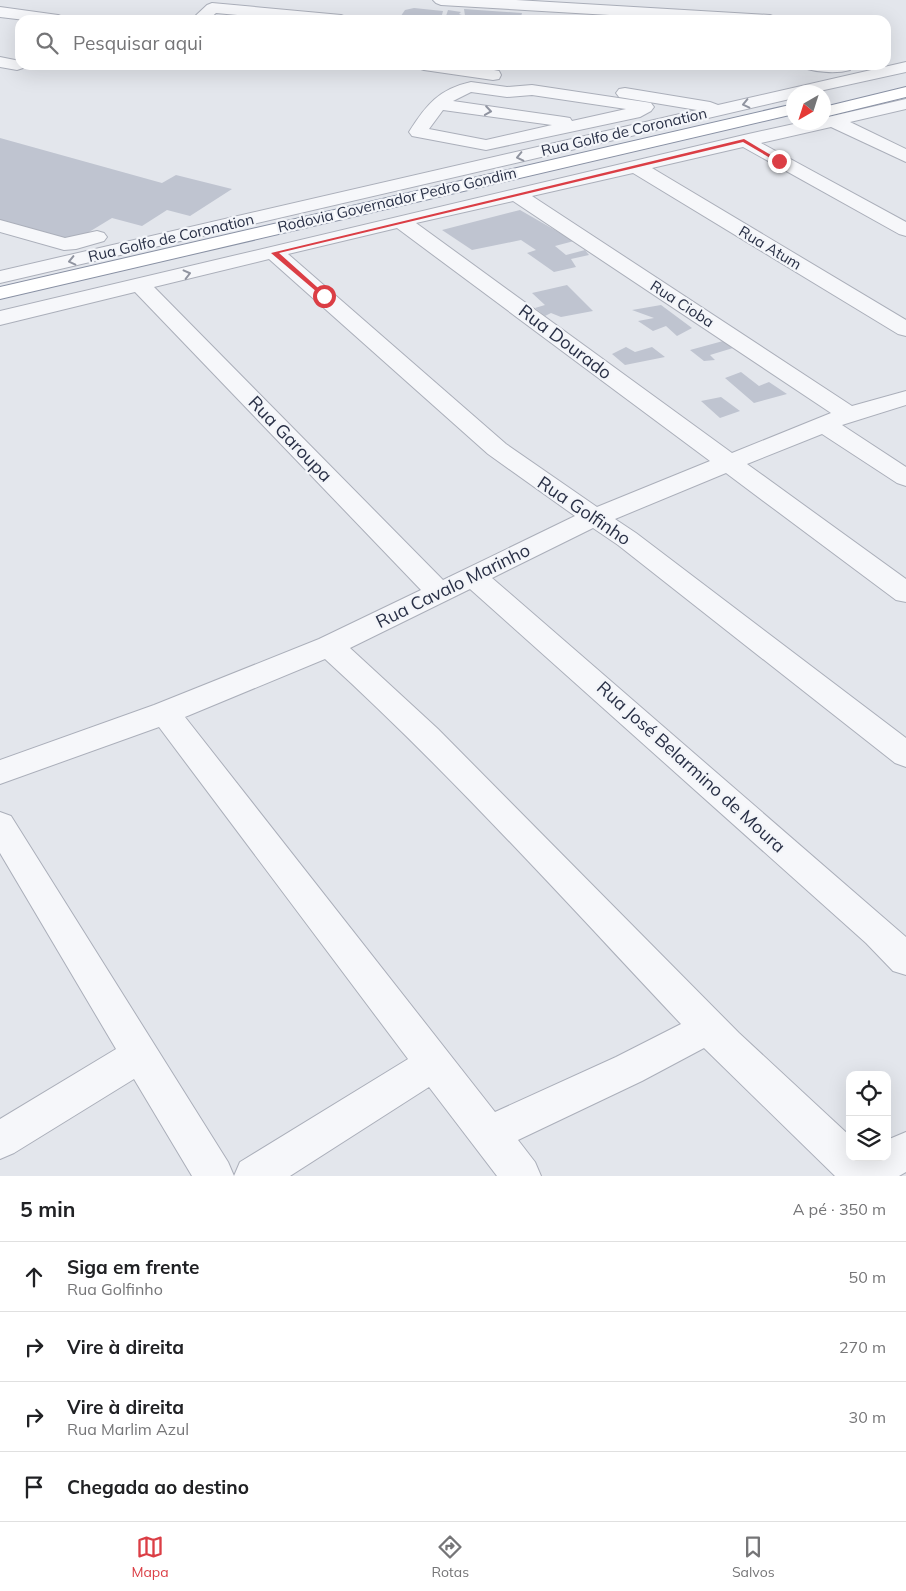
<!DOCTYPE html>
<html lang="pt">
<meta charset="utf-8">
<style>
body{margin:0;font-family:Mulish,sans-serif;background:#f6f6f6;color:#202124}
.controls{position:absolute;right:15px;bottom:15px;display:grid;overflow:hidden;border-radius:10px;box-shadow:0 5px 20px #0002}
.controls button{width:45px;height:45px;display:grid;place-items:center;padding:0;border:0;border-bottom:1px solid #e0e0e0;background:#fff;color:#202124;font:25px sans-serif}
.compass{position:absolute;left:786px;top:85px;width:45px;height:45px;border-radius:50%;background:#fff;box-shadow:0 5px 20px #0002;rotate:219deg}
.stop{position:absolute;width:15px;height:15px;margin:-11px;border:4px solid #db3e45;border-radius:50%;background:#fff}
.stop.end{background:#db3e45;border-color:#fff;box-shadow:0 1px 5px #0008}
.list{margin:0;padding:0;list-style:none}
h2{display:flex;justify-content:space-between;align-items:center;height:65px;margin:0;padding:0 20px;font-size:21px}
h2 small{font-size:16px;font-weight:400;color:#757577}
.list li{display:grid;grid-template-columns:32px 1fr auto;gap:15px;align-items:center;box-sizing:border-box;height:70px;padding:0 20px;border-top:1px solid #e0e0e0}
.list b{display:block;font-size:19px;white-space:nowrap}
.list p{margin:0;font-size:16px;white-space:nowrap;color:#757577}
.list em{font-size:16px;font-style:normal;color:#757577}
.icon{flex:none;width:28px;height:28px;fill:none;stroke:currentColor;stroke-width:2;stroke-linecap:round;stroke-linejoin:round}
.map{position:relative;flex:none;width:906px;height:1176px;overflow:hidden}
.search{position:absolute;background:#fff;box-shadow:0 5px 20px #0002;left:15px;right:15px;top:15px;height:55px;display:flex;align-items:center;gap:12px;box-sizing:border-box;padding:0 18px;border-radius:15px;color:#757577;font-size:19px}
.sheet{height:345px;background:#fff}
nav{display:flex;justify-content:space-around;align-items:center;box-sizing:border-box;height:70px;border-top:1px solid #e0e0e0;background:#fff;font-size:14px;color:#757577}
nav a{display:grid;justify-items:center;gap:2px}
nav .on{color:#db3e45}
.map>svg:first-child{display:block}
</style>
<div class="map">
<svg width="906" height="1176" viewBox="0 0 906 1176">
<rect width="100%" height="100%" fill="#e3e6ec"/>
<g fill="#bfc4d0">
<polygon points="414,8 443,11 442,15 446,16 448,10 461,12 459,14 465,16 464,9 522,13 520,20 427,20 404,18 403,20 398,20 405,10"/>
<polygon points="0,138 162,183 176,175 232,189 190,216 167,210 142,226 112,218 71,243 0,221"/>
<polygon points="520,210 574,241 555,246 566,255 585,250 589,255 571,259 576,267 554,272 527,253 536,250 521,240 472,250 442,230"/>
<polygon points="567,285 593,311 561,317 551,313 545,316 535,308 545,305 532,293"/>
<polygon points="661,305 692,328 677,336 666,326 653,331 638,321 654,318 632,310"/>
<polygon points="723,341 733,348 710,355 715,360 704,361 690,350"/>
<polygon points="626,347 635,352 652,347 665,357 625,365 612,354"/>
<polygon points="741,372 759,386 769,382 787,394 754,403 725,378"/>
<polygon points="721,397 740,411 720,418 701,401"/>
</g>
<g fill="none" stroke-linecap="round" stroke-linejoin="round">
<g stroke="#abafba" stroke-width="2">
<g id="minor">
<polygon points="433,0 516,0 770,15 775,17 778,20 694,20 441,5 436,3"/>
<polygon points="212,3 341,15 346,17 349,20 291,20 216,13 208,20 191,20 207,5"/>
<polygon points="0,7 58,15 63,17 66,20 25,20 0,17"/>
<polygon points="0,57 20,61 20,65 25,65 23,68 17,70 0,67"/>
<polygon points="906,62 906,72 815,92 794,92 794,98 0,283 0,271 697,110 619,97 616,93 619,89 625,88 710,102 718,105"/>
<path d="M416,65C444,65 472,65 499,71L501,75L499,79L493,80L424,70L418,68Z"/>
<path d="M801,65H851L852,67L850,70C836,74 817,72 803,68Z"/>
<path d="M471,82L507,87L532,85L645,102L651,103L654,107L651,111L640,117L486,150L412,136L409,132C426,105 439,89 471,82ZM471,92L507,97L532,95L626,109L572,121L570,118L564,117L453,101ZM443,110L552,125L486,140L429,129Z"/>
<path d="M906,99V109L850,122L906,149V162L831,127L761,143L906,222V236L899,234L743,147L652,168L906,320V336L898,334L633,173L532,196L852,406L906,391V405L842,425L906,467V486L897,483L822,434L747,464L906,579V602L896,600L726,473L615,519L636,533L906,738V767L895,763L618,545L593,528L492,578L906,937V975L893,971L866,943L470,589L350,648L438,729L739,1033L850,1136V1157H887V1140L906,1132V1172L899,1176H835L704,1048L642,1081L518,1140L535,1162L541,1176H497L429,1087L290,1176H234L240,1162L408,1059L159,727L0,784V760L154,705L319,639L421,590L135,292L0,325V311L744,135L803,122H824V118ZM513,201L831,413L732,453L416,223ZM397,228L710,461L597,507L506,444L288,254ZM269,259L488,454L575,516L443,580L154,287ZM325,659C451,774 564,900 681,1024L616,1057L495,1112L185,717Z"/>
<polygon points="0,220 65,238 97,231 104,233 107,237 104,241 76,249 64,250 0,232"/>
<polygon points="0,812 11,816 228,1162 234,1176 192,1176 134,1079 14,1153 0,1159 0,1119 116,1049 0,853"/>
</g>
</g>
<g stroke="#8991a4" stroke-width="2">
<g id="highway">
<polygon points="906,87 906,97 824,117 824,107"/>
<polygon points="794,104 794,114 0,299 0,287"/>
</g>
</g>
<use href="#minor" fill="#f6f7fa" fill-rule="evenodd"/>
<use href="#highway" fill="#fff" fill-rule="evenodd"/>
</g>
<defs><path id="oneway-chevron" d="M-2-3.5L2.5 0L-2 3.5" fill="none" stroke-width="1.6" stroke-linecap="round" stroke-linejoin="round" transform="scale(1.25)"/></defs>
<g stroke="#9094a0">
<use href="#oneway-chevron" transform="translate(746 104) rotate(167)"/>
<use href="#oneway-chevron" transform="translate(488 111) rotate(8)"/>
<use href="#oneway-chevron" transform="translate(520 157) rotate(167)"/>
<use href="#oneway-chevron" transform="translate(72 261) rotate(167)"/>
<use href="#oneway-chevron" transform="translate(187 274) rotate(-14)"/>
</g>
<polygon fill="#db3e45" points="744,139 781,161 777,162 743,142 279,253 326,295 327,296 324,298 271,253"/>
<g text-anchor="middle" stroke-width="4.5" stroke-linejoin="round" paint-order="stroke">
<g font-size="15" fill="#293046" stroke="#f3f5f9">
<text transform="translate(624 132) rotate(-13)" y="5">Rua Golfo de Coronation</text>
<text transform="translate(397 200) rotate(-13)" y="5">Rodovia Governador Pedro Gondim</text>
<text transform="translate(171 238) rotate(-13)" y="5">Rua Golfo de Coronation</text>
<text transform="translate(770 248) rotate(31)" y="5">Rua Atum</text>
<text transform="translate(682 304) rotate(33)" y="5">Rua Cioba</text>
</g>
<g font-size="18" fill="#293046" stroke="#f3f5f9">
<text transform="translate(565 342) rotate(37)" y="6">Rua Dourado</text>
<text transform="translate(290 439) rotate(46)" y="6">Rua Garoupa</text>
<text transform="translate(584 511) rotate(34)" y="6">Rua Golfinho</text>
<text transform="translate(453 586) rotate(-26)" y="6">Rua Cavalo Marinho</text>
<text transform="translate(691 767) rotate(42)" y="6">Rua José Belarmino de Moura</text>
</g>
</g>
</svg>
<div class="controls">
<button><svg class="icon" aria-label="locate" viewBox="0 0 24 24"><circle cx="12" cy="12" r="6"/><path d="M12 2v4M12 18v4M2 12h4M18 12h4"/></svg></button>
<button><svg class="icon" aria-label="layers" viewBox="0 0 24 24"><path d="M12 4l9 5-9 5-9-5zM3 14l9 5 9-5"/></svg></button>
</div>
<svg class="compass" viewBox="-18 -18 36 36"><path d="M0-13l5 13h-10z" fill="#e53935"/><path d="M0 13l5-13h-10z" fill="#757577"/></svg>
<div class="stop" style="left:324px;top:296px"></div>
<div class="stop end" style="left:779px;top:161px"></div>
<div class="search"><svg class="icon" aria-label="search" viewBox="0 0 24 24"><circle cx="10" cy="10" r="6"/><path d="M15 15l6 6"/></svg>Pesquisar aqui</div>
</div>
<section class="sheet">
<h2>5 min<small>A pé · 350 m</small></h2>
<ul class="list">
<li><svg class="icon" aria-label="ahead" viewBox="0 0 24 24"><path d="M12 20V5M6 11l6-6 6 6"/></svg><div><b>Siga em frente</b><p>Rua Golfinho</p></div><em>50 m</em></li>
<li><svg class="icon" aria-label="right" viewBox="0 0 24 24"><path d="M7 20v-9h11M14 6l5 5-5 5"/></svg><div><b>Vire à direita</b></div><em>270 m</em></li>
<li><svg class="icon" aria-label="right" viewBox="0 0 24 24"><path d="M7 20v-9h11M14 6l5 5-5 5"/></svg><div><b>Vire à direita</b><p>Rua Marlim Azul</p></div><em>30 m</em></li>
<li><svg class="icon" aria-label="arrive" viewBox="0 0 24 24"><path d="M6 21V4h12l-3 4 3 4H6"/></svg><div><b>Chegada ao destino</b></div></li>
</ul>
</section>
<nav>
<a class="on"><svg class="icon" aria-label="map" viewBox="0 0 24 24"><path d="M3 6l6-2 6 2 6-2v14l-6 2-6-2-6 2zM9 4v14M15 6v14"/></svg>Mapa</a>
<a><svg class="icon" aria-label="directions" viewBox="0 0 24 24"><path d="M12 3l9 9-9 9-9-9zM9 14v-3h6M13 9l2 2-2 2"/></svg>Rotas</a>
<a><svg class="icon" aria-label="saved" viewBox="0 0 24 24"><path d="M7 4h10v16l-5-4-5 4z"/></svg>Salvos</a>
</nav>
